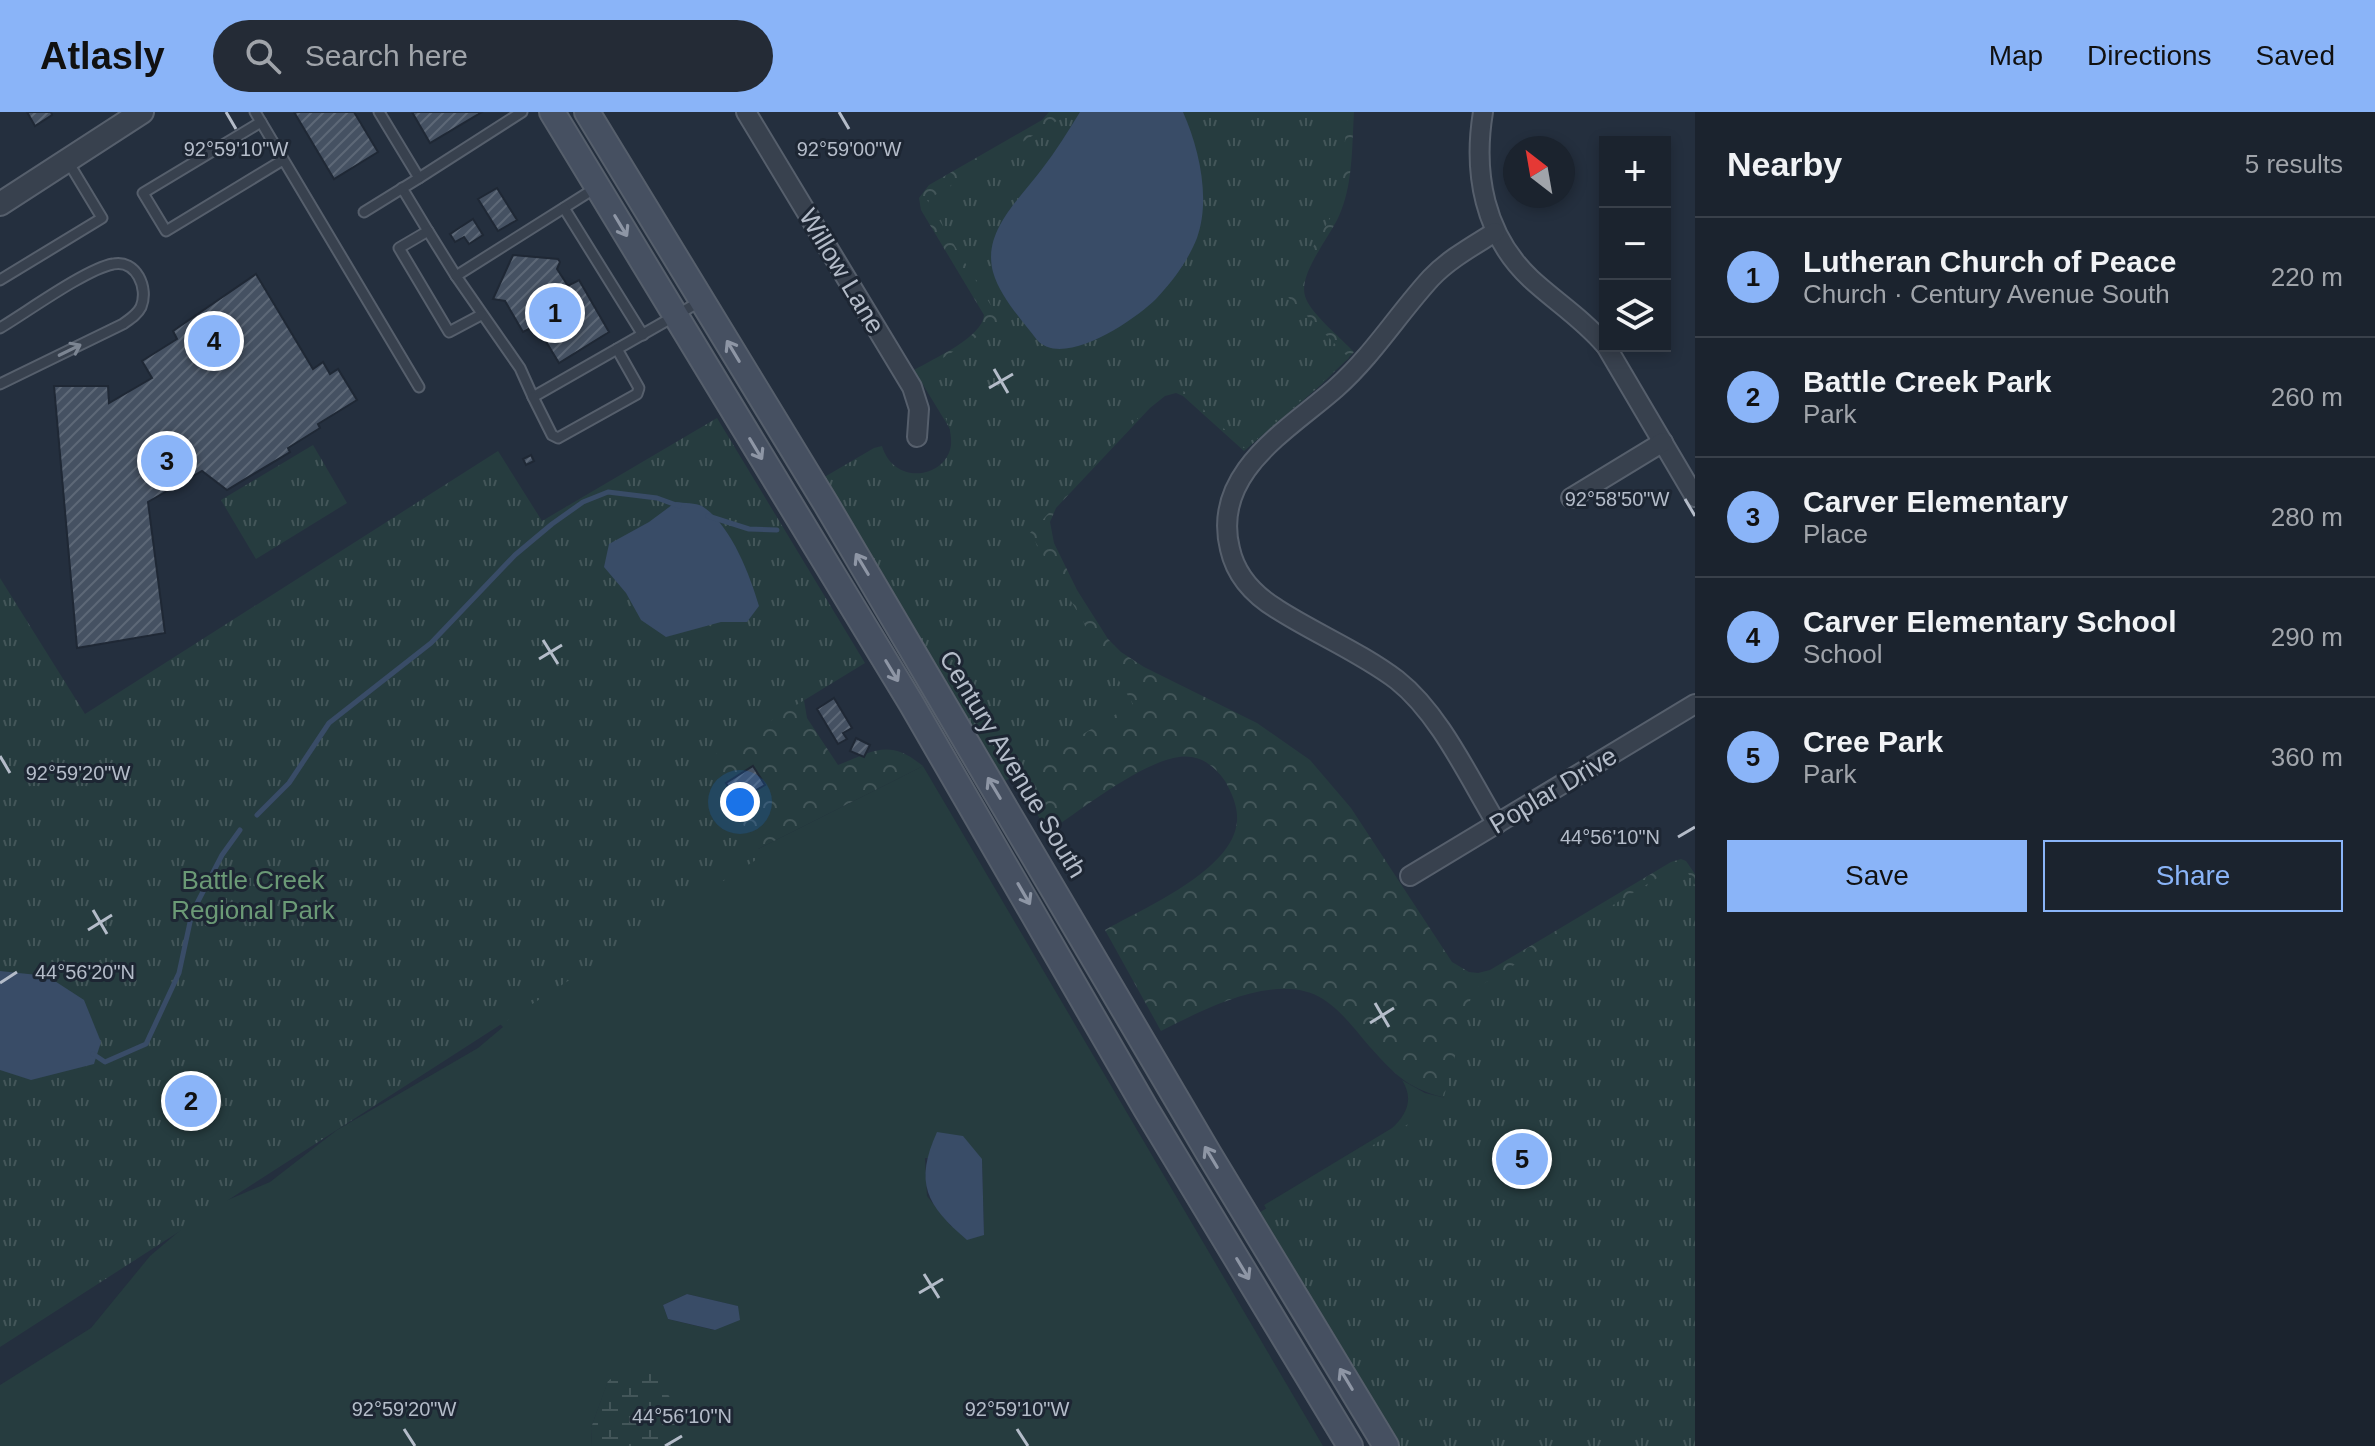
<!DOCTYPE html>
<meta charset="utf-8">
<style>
body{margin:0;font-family:Helvetica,sans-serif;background:#242b36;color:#f1f3f6}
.controls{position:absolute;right:24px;top:24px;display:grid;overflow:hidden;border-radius:0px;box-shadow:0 4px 12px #0003}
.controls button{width:72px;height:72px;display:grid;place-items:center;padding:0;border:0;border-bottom:2px solid #39404a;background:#1b232e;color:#f1f3f6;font:40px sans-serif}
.compass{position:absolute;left:1503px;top:24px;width:72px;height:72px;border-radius:50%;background:#1b232e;box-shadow:0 4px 12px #0003;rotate:329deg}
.you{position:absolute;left:740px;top:690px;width:28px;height:28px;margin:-20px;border:6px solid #fff;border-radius:50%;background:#1a73e8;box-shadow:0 0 0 12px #1a73e833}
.badge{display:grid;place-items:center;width:52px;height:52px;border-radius:50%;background:#8ab4f8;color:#111;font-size:26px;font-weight:700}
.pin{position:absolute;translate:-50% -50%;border:4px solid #fff;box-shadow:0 2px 8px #0006}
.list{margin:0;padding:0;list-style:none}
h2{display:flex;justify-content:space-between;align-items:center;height:104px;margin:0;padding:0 32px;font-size:34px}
h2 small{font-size:26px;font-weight:400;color:#a0a4aa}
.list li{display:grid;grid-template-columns:52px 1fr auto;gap:24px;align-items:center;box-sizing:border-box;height:120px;padding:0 32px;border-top:2px solid #39404a}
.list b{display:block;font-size:30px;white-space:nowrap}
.list p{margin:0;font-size:26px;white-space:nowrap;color:#a0a4aa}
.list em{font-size:26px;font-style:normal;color:#a0a4aa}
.actions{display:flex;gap:16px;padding:24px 32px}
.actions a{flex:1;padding:18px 0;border:2px solid #8ab4f8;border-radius:0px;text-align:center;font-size:28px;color:#8ab4f8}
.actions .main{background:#8ab4f8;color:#111}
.icon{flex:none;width:44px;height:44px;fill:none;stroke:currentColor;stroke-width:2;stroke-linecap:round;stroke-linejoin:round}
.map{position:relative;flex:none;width:1695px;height:1334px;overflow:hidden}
header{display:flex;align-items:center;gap:48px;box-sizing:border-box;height:112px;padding:0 40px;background:#8ab4f8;color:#111}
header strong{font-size:38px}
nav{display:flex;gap:44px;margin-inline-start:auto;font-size:28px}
.search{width:560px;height:72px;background:#242b36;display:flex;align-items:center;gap:20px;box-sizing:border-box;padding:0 28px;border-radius:44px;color:#a0a4aa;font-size:30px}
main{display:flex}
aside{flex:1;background:#1b232e}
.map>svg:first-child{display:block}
</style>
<header>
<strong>Atlasly</strong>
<div class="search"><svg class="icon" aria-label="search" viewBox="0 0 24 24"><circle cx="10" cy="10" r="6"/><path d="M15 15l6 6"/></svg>Search here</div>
<nav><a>Map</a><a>Directions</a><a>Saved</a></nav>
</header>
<main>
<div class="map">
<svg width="1695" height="1334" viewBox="0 0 1695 1334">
<defs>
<pattern id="forest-crowns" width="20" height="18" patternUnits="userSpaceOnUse" patternTransform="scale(2)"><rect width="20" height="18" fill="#263c3f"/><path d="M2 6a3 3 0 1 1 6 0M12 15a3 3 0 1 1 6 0" fill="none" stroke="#435659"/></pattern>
<pattern id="wetland-marsh" width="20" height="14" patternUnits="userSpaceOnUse" patternTransform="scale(2)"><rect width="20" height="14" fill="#263c3f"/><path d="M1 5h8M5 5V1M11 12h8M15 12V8" fill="none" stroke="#435659"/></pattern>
<pattern id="park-tufts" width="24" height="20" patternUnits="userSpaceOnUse" patternTransform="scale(2)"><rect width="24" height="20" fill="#263c3f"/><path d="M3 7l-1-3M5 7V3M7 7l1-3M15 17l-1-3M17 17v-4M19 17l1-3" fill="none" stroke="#435659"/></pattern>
<pattern id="building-hatch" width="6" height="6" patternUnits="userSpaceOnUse" patternTransform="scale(2)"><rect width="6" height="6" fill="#455162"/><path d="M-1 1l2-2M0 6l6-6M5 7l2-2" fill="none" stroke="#5d6877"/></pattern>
</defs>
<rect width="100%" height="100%" fill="#242f3e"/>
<g fill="#263c3f" fill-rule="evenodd">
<path d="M923,654L1323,1334H680L679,1299L608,1270L591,1316L592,1334H0V1273L91,1216L150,1144L204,1098L270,1070L337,1018L478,936L503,915L483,895L742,745ZM925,1046L982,1047L984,1123L951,1114L927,1084ZM687,1182L737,1194L714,1218L668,1207L663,1193Z"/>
<path d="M1402,968L1425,981L1450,987L1278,1116L1264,1093L1392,1016C1407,1002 1414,987 1402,968Z"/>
</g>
<g fill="url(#forest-crowns)">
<path d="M1049,0H1080L1025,212L952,336L950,317L914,258C933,247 983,225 984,203L921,98L919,86L929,73L1042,8Z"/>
<path d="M1205,0H1354C1352,32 1353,69 1341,99C1333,122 1298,160 1305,184C1309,200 1342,227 1354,240L1322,272L1244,339L1183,284L1176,281L1165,284L1150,296L1056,396L1050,410L1054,431L1077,478L1108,527L1121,540L1144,555L1257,611L1310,648L1351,696L1452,850L1469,860L1478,861L1490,858L1671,750L1681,747L1686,749L1695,762V1295L1450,987C1409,977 1398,966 1370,935C1356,919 1342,899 1323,887C1277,858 1203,898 1161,919L1105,818C1142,797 1234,758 1237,709C1238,695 1232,681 1225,669C1214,653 1199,642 1179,645C1141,650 1081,698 1048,720L1009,655L1001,461Z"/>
<path d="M399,527L801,570L807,606L838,653C874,639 889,626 923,654L742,745Z"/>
</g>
<polygon fill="url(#wetland-marsh)" points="625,1257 655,1263 679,1299 680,1334 592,1334 591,1316 608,1269"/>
<g fill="url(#park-tufts)">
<path d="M1063,0H1348L1338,93L1285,182L1349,246L1246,337L1173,269L1030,421L1133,592L1005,669L821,367L874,336L882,334C895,378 957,365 951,322C948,302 927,279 917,262L1001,210L927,88L1065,4Z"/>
<polygon points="717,306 865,551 705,649 762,744 0,1235 0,466 85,602 498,339 542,409"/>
<polygon points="313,333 347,391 256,447 221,388"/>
<polygon points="1682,751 1695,773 1695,1334 1398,1334 1257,1102 1442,992 1473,878"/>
</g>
<g fill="#394c67">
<path d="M1080,0H1183C1199,36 1211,87 1197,126C1188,149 1172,170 1156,187C1135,208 1063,257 1037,228C1022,208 1000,185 993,160C982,119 1020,87 1042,57C1056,39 1068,19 1080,0Z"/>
<path d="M676,390C684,391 696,391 702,394C731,413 750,463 759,494L747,510H721L666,525L641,508L626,481L604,455L609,432L649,410Z"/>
<polygon points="0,859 47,864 84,888 101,930 94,952 31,968 0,958"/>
<path d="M937,1020L963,1024L982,1047L984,1123L967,1128C926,1093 914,1071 937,1020Z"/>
<polygon points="687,1182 738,1194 740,1208 715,1218 668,1207 663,1193"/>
</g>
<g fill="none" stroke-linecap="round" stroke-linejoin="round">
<g stroke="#394c67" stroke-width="5">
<polyline points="708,404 749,417 777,418"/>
<polyline points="257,703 289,671 329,611 431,531 515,443 552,412 583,390 608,380 657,386 679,394"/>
<polyline points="93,942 105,950 146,932 179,861 192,801 222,743 240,718"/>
</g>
</g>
<g fill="url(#building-hatch)" stroke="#1f2835" stroke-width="2">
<polygon points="27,0 51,0 52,3 35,14"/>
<polygon points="294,0 354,0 378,40 334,67"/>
<polygon points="412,0 482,0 430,31"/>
<polygon points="497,76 517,108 498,119 478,87"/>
<polygon points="473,107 483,123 469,132 464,125 455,130 450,122"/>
<polygon points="513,143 558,147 560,150 557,157 568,174 579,168 609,220 559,251 536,213 523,220 505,189 493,187"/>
<polygon points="256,162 313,257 323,250 330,262 338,257 357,288 318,312 320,316 288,336 290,340 227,378 202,359 148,390 165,521 77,536 54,274 108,274 109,291 152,266 142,249 177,227 173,219"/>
<polygon points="531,343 534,349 526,353 523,347"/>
<polygon points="834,586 852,616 843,621 847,627 838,632 817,597"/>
<polygon points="856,626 870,633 864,645 850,639"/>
<polygon points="753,654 765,673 737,689 726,671"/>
</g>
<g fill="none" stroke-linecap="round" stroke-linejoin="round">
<g stroke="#565f6c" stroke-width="13">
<g id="service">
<polyline points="255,0 261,10 143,81 166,119 283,48"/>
<polyline points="379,0 419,66 522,0"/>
<polyline points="261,10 419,275"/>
<polyline points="597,75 456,164 520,256 533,285 701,189"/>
<polyline points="402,76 428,119"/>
<polyline points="564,96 643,223"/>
<polyline points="364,100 419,66"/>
<polyline points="456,164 428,119 399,136 449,220 481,203"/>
<polyline points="0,168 102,106 67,48"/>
<path d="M0,216C27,200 86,157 113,152C136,147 149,176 141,195C137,203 130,207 123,212L0,272"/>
<polyline points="533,285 552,323 558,326 637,282 639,276 617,237"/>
</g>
</g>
<g stroke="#565f6c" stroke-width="22">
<g id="minor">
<polyline points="746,0 912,275 919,297 917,325"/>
<path d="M1483,0C1473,61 1484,123 1531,167C1556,190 1583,207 1605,233"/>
<path d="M1495,120C1473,134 1449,147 1431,166C1398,202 1373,243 1336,276C1287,319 1211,361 1230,437C1236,464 1254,483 1277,497C1316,522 1360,540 1397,568C1440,602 1469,666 1497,712"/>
<polyline points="1606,234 1695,385"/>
<polyline points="1571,386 1663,330"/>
<polyline points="1410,764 1695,592"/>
</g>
</g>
<g stroke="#565f6c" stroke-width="26">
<polyline id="tertiary" points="0,92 142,0"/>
</g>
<g stroke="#565f6c" stroke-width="28">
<g id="secondary">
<polyline points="552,0 911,591 1146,997 1350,1334"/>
<polyline points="587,0 826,392 1209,1042 1386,1334"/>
</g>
</g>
<use href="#service" stroke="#38414e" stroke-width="9"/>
<use href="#minor" stroke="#38414e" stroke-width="18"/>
<use href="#tertiary" stroke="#38414e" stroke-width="22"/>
<use href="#secondary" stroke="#465061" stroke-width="24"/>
</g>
<defs><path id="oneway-shaft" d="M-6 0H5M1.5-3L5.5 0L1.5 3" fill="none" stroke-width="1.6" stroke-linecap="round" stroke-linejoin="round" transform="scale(2)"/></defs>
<g stroke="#8e96a5">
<use href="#oneway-shaft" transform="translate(621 114) rotate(59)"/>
<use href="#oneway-shaft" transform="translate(733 239) rotate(-121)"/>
<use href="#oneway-shaft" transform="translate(756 337) rotate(59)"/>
<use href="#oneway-shaft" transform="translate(862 452) rotate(-121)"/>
<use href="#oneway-shaft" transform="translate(892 559) rotate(59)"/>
<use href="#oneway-shaft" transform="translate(994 676) rotate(-121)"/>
<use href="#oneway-shaft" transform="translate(1024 782) rotate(60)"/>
<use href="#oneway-shaft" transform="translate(1211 1045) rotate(-121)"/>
<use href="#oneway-shaft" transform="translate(1243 1157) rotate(59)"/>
<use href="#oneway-shaft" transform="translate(1346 1267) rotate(-121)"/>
</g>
<use stroke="#7c8592" href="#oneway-shaft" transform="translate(70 238) rotate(-26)"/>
<path fill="none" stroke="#b4bcc9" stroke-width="3" d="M226,0L236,17M839,0L849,17M994,257L1008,281M989,276L1013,262M1685,387L1695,404M543,528L558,552M539,547L562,533M0,644L10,661M1678,725L1695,715M93,798L107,822M88,818L112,803M0,871L17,860M1375,891L1389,915M1370,911L1394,896M924,1162L939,1186M919,1181L943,1167M404,1317L415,1334M1017,1317L1028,1334M665,1334L682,1324"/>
<g text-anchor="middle" stroke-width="6" stroke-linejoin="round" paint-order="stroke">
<g font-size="26" fill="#b4bcc9" stroke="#1d2633">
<text transform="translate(842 159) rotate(59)" y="9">Willow Lane</text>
<text transform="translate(1013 652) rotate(59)" y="9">Century Avenue South</text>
<text transform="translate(1553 678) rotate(-31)" y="9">Poplar Drive</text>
</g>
<g font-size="26" fill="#6b9a76" stroke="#1d2633">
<text x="253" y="777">Battle Creek<tspan x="253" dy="30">Regional Park</tspan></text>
</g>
</g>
<g font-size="20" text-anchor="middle" fill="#b4bcc9" stroke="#1d2633" stroke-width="6" stroke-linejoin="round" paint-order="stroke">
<text x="236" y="44">92°59'10"W</text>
<text x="849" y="44">92°59'00"W</text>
<text x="1617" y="394">92°58'50"W</text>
<text x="78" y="668">92°59'20"W</text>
<text x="1610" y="732">44°56'10"N</text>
<text x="85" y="867">44°56'20"N</text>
<text x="404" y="1304">92°59'20"W</text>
<text x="1017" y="1304">92°59'10"W</text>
<text x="682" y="1311">44°56'10"N</text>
</g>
</svg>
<div class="controls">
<button>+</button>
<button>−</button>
<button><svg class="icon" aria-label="layers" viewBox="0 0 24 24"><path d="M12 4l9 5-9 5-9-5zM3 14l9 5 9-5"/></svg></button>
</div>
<svg class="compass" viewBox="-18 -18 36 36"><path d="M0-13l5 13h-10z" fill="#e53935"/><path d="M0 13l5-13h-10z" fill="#a0a4aa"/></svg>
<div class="you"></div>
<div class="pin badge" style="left:555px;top:201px">1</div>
<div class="pin badge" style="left:191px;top:989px">2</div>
<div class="pin badge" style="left:167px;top:349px">3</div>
<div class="pin badge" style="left:214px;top:229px">4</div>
<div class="pin badge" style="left:1522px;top:1047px">5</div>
</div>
<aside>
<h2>Nearby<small>5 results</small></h2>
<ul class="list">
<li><span class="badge">1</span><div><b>Lutheran Church of Peace</b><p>Church · Century Avenue South</p></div><em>220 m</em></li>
<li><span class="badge">2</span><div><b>Battle Creek Park</b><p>Park</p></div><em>260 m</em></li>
<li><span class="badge">3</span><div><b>Carver Elementary</b><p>Place</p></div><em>280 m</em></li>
<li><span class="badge">4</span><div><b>Carver Elementary School</b><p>School</p></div><em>290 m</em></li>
<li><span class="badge">5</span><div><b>Cree Park</b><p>Park</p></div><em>360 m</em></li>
</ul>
<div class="actions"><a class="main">Save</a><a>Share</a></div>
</aside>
</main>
